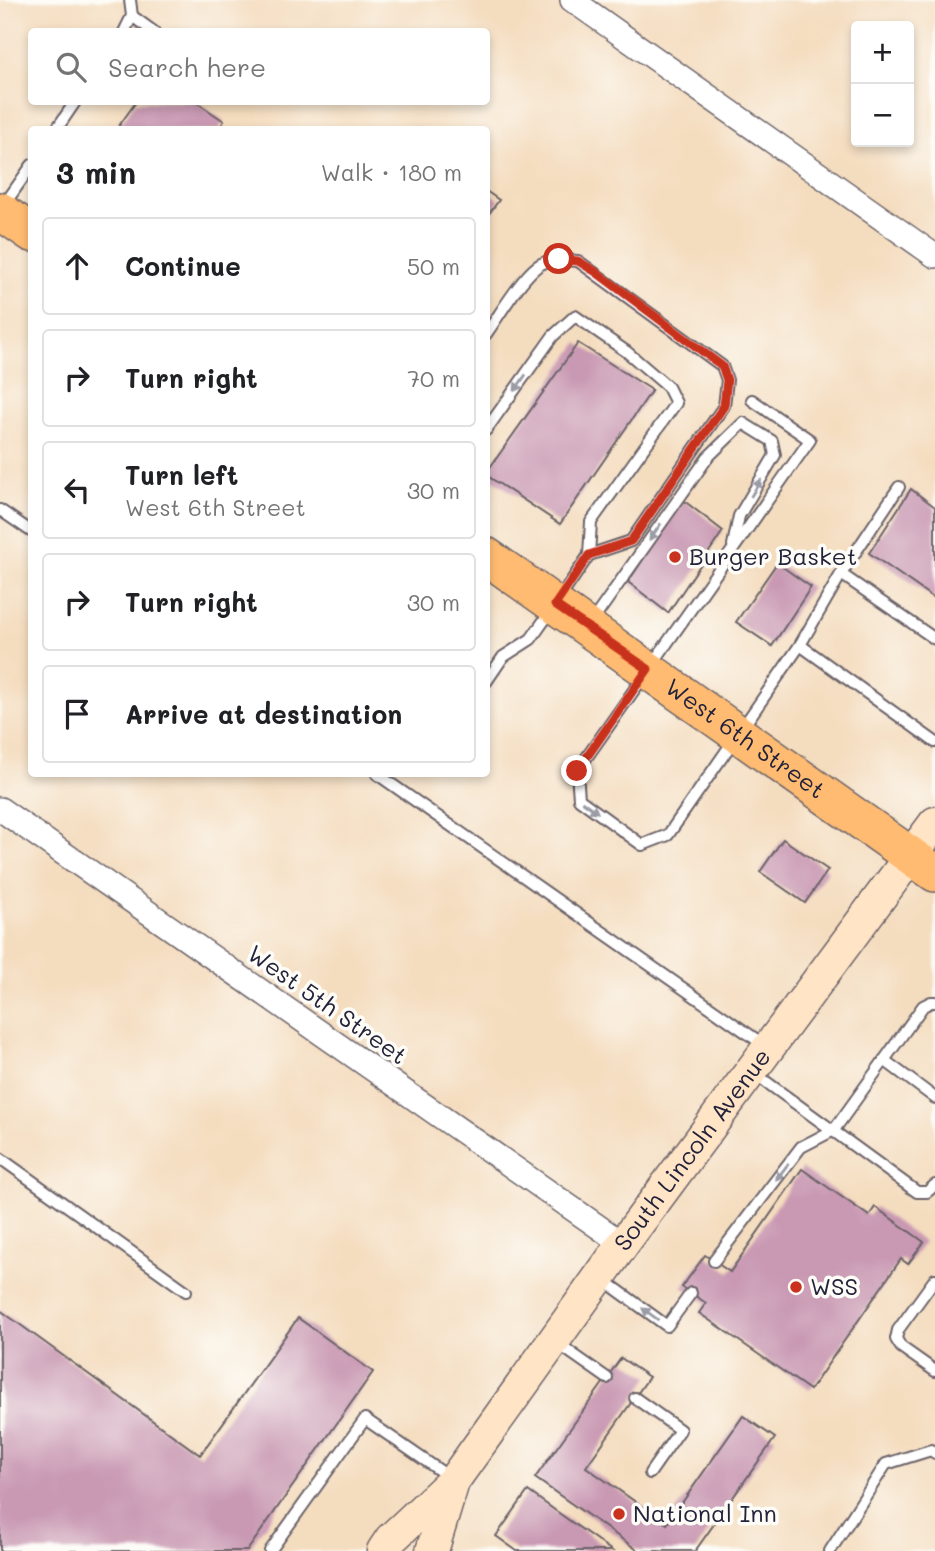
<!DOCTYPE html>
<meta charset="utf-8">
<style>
body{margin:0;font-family:Mali,sans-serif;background:#f2f2f2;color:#202124}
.controls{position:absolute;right:21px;top:21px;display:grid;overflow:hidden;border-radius:7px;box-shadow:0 4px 10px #0003}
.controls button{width:63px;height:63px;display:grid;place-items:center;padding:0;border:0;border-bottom:2px solid #e0e0e0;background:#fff;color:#202124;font:35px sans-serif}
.stop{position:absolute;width:21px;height:21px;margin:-16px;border:5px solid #c8321e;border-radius:50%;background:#fff}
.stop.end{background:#c8321e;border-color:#fff;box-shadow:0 2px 7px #0008}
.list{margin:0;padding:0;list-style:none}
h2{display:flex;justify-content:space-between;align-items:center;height:91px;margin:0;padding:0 28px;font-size:30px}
h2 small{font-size:23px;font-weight:400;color:#757577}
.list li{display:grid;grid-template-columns:46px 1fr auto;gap:21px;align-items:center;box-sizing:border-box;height:98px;margin:0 14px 14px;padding:0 14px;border:2px solid #e0e0e0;border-radius:7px}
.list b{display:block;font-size:26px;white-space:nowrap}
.list p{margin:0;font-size:23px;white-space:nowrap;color:#757577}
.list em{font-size:23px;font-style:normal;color:#757577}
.icon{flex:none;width:38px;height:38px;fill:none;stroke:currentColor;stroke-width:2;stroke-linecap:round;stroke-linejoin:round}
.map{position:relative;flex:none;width:935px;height:1551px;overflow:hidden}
.search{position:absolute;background:#fff;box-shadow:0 4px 10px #0003;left:28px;top:28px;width:462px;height:77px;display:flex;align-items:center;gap:18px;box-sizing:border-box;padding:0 24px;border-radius:7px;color:#757577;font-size:26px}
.panel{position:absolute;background:#fff;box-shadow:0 4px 10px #0003;left:28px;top:126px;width:462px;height:651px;border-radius:7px}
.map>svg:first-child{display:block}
</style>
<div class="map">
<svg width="935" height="1551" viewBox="0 0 935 1551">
<rect width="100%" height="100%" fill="#fdfcf7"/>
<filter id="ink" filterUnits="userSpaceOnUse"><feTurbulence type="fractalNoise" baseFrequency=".0143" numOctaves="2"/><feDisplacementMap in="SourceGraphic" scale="14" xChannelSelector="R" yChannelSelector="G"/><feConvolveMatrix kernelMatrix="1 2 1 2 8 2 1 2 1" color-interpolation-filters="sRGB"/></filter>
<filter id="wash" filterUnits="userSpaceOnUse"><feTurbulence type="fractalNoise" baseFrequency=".00686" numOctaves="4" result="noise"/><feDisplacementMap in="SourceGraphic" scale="28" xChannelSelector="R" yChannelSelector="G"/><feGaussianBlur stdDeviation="1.57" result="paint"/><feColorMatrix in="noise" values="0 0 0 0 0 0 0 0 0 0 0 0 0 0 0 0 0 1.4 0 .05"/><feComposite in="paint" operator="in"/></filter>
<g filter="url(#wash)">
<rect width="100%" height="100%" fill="#f4dcbe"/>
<g id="blocks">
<g fill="#c999b3">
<polygon points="136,102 196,102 224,121 218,130 116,130"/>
<polygon points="486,191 499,200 486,218"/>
<polygon points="578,343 652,390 560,524 486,475 486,473"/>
<polygon points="911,489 935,507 935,599 869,553"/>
<polygon points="683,500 723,531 668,613 628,582"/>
<polygon points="777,563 811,587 772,646 736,622"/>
<polygon points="783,839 828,870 805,903 760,872"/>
<polygon points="802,1169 869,1216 875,1207 924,1242 908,1264 901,1259 810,1390 699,1313 706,1303 682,1287 705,1255 730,1272"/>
<polygon points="0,1310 200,1455 298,1318 373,1372 247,1551 1,1551 0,1550"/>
<polygon points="621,1358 649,1377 586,1467 667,1524 743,1416 775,1438 695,1551 639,1551 535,1478"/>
<polygon points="528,1491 612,1551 517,1551 496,1536"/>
</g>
</g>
</g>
<g filter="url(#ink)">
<use href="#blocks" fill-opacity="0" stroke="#6c6369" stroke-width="2"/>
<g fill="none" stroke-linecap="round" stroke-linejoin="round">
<g stroke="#6c6369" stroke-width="14">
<g id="lane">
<polyline points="132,16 154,32"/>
<polyline points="124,32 132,16 130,0"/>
<polyline points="56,130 75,102"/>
<polyline points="4,205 32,165"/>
<path d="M486,334C498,317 524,273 541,264C552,258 566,260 578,261L722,366L727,380L724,406L631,541L589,555"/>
<polyline points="752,400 810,440 577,771 579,799 642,845 668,835 800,645 841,574 899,487"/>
<polyline points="486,430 553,336 575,316 627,352 668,387 676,403 591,522 589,555 555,605 531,639 503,657 486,682"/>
<polyline points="0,510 32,532"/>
<polyline points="841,574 935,639"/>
<polyline points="591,623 708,457 743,423 772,441 775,455 739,516 733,545"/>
<polyline points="800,645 935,742"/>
<polyline points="377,774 767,1047"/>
<polyline points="884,1060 935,1098"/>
<polyline points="754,1073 917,1192 927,1192 935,1185"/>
<polyline points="0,1158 186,1291"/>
<polyline points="714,1261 801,1147 834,1130 923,1006 931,1002 935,1002"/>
<polyline points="601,1278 667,1326 691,1293"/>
<polyline points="935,1279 898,1330 896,1339 901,1347 935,1371"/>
<polyline points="557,1343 607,1378"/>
<polyline points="635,1398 680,1430 650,1473"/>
<polyline points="270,1551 365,1419 452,1479"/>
<polyline points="830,1551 886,1464 931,1450 935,1453"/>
</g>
</g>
<g stroke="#6c6369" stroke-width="26">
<g id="street">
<polyline points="572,0 935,256"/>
<polyline points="0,809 623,1244"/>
</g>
</g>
<g stroke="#6c6369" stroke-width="35">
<g id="secondary">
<path id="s1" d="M383,1551L391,1539L454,1480L623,1244L935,823"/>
<polyline points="432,1551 453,1482"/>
</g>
</g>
<g stroke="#6c6369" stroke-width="40">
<g id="primary">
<polyline points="0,211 32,233"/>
<path id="s2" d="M486,556L935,873"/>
</g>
</g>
<use href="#lane" stroke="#fff" stroke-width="10"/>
<use href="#street" stroke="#fff" stroke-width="23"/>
<use href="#secondary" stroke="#ffe4c6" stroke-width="32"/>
<use href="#primary" stroke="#ffbb71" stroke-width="37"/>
</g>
<defs><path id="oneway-solid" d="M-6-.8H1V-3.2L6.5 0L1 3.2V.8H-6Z" transform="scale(1.75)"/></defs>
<g fill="#9c9ca7">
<use href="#oneway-solid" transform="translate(520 383) rotate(125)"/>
<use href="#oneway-solid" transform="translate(756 488) rotate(-59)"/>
<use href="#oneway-solid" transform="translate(655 532) rotate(125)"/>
<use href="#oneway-solid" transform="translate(590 807) rotate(36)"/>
<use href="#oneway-solid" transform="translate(782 1172) rotate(127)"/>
<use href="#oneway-solid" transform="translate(650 1314) rotate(-144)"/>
</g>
</g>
<g fill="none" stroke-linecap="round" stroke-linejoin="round" filter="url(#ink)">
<polyline stroke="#c8321e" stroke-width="9" points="559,259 578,261 596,272 722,366 727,380 724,406 631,541 589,555 555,605 648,669 577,771"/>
</g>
<g fill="#c8321e" stroke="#fdfcf7" stroke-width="2.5">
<circle cx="675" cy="557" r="7"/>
<circle cx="796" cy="1287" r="7"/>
<circle cx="619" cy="1514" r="7"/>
</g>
<g text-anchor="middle" stroke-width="7" stroke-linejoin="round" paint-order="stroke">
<g font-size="24" fill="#22223b" stroke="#fdfcf7" text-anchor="start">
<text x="689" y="565">Burger Basket</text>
<text x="810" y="1295">WSS</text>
<text x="633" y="1522">National Inn</text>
</g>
<g font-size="24" fill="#22223b" stroke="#fdfcf7">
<text dy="8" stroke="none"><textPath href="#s2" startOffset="317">West 6th Street</textPath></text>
<text transform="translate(327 1005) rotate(35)" y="8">West 5th Street</text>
<text dy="8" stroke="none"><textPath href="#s1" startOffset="508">South Lincoln Avenue</textPath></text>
</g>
</g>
</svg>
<div class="controls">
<button>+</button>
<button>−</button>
</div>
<div class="stop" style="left:559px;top:259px"></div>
<div class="stop end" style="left:577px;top:771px"></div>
<div class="search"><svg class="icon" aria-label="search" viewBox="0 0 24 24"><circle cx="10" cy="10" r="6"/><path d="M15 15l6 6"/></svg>Search here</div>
<section class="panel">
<h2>3 min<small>Walk · 180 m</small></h2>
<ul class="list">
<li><svg class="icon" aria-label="ahead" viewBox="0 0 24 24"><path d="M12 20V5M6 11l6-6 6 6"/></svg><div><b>Continue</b></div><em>50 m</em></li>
<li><svg class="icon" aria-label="right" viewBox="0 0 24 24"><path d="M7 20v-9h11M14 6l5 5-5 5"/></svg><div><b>Turn right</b></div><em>70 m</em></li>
<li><svg class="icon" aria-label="left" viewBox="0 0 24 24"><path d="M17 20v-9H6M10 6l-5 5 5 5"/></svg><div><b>Turn left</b><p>West 6th Street</p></div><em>30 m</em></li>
<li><svg class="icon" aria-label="right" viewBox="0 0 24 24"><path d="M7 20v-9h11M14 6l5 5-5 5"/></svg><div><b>Turn right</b></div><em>30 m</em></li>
<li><svg class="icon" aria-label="arrive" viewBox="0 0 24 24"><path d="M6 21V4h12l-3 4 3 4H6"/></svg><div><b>Arrive at destination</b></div></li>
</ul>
</section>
</div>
